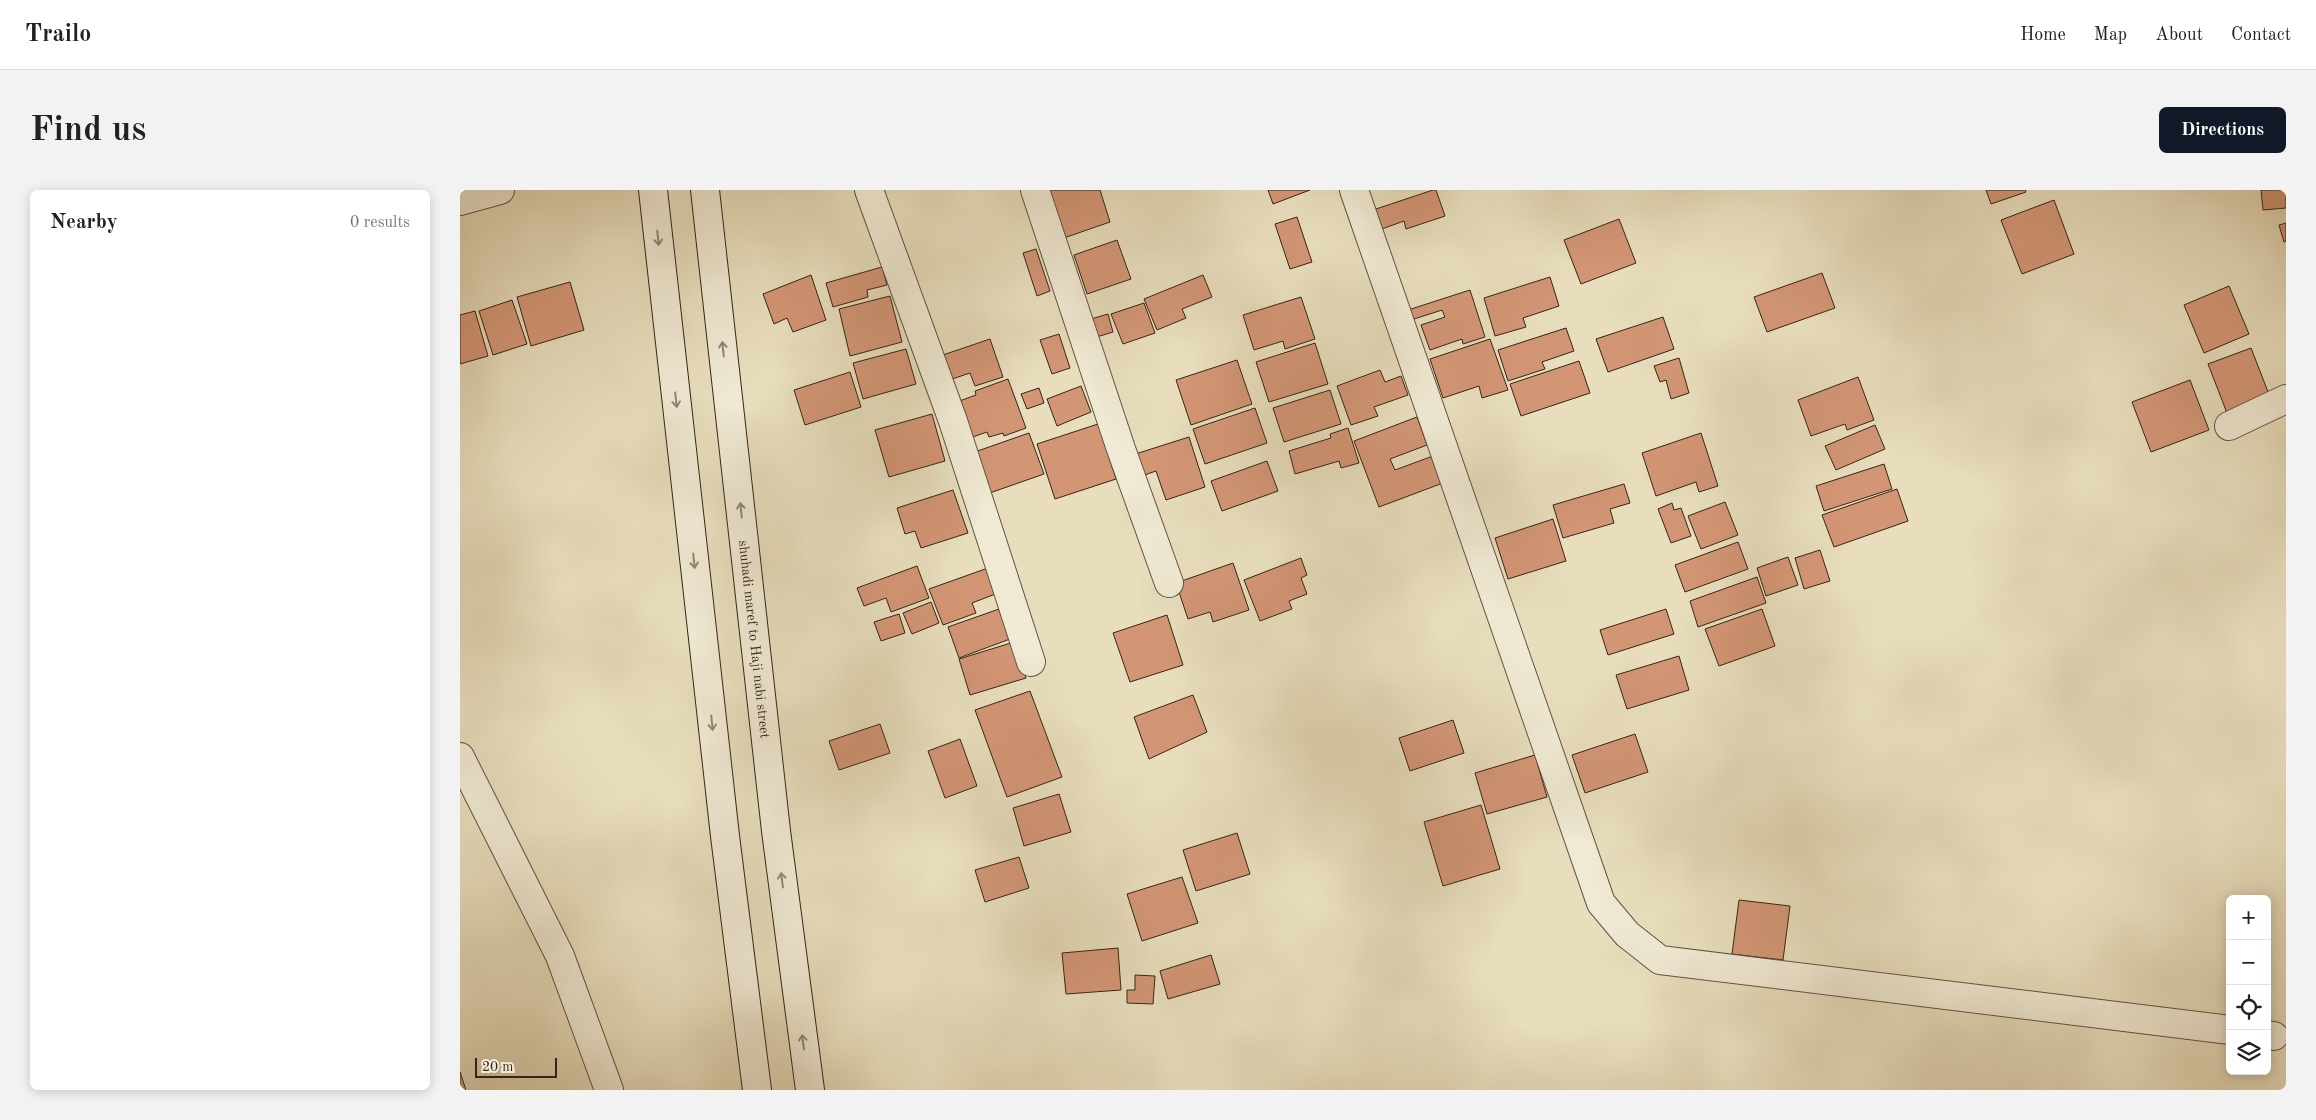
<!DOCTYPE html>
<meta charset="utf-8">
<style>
body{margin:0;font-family:"Old Standard TT",serif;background:#f2f2f2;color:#202124}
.controls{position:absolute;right:15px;bottom:15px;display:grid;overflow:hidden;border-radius:8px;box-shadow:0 2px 12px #0003}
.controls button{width:45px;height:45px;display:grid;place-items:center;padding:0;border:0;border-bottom:1px solid #e0e0e0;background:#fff;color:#202124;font:25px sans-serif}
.scale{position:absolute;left:15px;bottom:12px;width:82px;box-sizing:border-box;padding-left:5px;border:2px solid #352419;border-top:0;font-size:14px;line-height:18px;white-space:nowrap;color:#352419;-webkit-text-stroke:4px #f0ead4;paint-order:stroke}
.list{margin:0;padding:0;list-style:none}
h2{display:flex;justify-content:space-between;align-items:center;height:65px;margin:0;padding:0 20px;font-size:21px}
h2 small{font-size:16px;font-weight:400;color:#757577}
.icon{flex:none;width:28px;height:28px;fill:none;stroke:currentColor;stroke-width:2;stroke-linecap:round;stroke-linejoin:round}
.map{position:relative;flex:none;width:1826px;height:900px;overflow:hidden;border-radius:8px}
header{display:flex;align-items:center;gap:30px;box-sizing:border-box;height:70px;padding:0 25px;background:#fff;border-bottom:1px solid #e0e0e0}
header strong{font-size:24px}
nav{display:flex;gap:28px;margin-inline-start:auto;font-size:18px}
.intro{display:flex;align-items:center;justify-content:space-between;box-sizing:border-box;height:120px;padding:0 30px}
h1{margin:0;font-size:35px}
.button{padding:12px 22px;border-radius:8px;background:#111827;color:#fff;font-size:18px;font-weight:700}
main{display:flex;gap:30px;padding:0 30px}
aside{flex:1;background:#fff;border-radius:8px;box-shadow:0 2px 12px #0003}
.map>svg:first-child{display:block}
</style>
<header>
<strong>Trailo</strong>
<nav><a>Home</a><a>Map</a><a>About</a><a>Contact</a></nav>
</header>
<div class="intro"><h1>Find us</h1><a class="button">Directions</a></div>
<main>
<aside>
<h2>Nearby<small>0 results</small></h2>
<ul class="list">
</ul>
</aside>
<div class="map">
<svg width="1826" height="900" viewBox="0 0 1826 900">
<rect width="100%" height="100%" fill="#e8debd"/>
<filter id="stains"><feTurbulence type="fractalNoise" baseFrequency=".004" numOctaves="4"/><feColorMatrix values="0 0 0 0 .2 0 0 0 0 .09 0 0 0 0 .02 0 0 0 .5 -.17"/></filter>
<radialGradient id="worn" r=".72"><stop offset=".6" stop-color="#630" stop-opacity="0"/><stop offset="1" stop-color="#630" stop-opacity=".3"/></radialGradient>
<g fill="#d39675" stroke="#352419">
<polygon points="582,0 640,0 650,32 598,50"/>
<polygon points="808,0 850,0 813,14"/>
<polygon points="973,0 976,0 985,26 946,39 944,31 919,40 913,20"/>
<polygon points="1526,0 1565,0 1566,2 1531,14"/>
<polygon points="1801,0 1826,0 1826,18 1803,20"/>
<polygon points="1594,10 1614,64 1562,84 1541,30"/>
<polygon points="837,27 852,72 830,79 815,34"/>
<polygon points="1159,29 1176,73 1121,94 1104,50"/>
<polygon points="1826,33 1826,51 1824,52 1819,35"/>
<polygon points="657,50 671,89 627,104 614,65"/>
<polygon points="576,59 590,101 577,106 563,63"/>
<polygon points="422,77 427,95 407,100 408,107 373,117 366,93"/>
<polygon points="1362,83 1375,118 1307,142 1294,107"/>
<polygon points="351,85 366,130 333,142 327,128 314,134 303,104"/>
<polygon points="743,85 752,107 722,119 726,128 697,140 684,109"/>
<polygon points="1090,87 1099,116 1063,128 1066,137 1035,146 1024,108"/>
<polygon points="110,92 124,140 71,156 57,107"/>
<polygon points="1769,96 1789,144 1744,163 1724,115"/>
<polygon points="1010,100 1025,147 1003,154 1002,149 970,160 961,135 985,127 982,120 951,130 948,120"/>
<polygon points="430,106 442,152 390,166 379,119"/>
<polygon points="841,107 855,149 825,159 823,151 794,160 783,125"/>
<polygon points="52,110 67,154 33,165 19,121"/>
<polygon points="684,113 695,143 663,154 651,124"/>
<polygon points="15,121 28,166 0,174 0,125"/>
<polygon points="648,124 653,142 630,149 624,131"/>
<polygon points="1203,127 1214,159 1148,182 1136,149"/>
<polygon points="1106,138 1114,161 1082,172 1085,179 1048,191 1038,160"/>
<polygon points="599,144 610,178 592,184 580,150"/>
<polygon points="530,149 543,187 515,196 510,183 486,191 477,167"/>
<polygon points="1030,149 1048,200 1022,208 1019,196 983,208 970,169"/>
<polygon points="855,153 868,194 809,212 796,172"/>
<polygon points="1791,158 1810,207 1767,223 1748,174"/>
<polygon points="446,159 456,194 403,209 393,173"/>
<polygon points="1219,168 1229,203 1211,209 1206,190 1200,192 1194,176"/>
<polygon points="777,170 792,214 731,235 716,190"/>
<polygon points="1119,171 1130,203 1061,226 1050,194"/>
<polygon points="920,180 925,192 941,186 948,205 914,217 918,226 891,235 877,196"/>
<polygon points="390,182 401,217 345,235 334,200"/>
<polygon points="1398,187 1414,230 1387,240 1385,234 1351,246 1338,210"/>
<polygon points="548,189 566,238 544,246 543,243 529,247 527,242 507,249 494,213 516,205 515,201"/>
<polygon points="1730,190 1749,240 1691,262 1672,212"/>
<polygon points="621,196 631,222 597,236 587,209"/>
<polygon points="579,198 584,213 567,219 561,204"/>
<polygon points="870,200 881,234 824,252 813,218"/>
<polygon points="795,218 807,253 745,274 733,239"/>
<polygon points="472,224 485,271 429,287 415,240"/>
<polygon points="957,227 967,255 930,269 935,280 973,266 983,293 919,317 894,251"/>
<polygon points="638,234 656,289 595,309 577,254"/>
<polygon points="1415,235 1425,259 1376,280 1365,256"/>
<polygon points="888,238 899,273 881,278 879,271 835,284 829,261 871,248 870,244"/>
<polygon points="569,243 584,284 524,305 509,264"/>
<polygon points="1241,243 1258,296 1239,302 1236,292 1196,306 1182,263"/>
<polygon points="729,247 745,297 706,310 696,281 673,289 666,267"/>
<polygon points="807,271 818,301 762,321 751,291"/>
<polygon points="1424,274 1432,299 1364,321 1356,296"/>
<polygon points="1164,294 1170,313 1150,319 1154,333 1103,348 1093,315"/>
<polygon points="1437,299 1448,331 1374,357 1362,325"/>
<polygon points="493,300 508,343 461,358 455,341 445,344 437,318"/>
<polygon points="1265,312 1278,345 1241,359 1228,326"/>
<polygon points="1212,313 1214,320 1221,318 1231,346 1211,353 1198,319"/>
<polygon points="1093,329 1106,371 1048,389 1035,348"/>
<polygon points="1278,352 1288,379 1225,402 1215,375"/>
<polygon points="1360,360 1370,391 1344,399 1335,368"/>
<polygon points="1328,367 1338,395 1306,406 1297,378"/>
<polygon points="841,368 847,385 841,388 847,404 829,411 832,419 800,431 784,390"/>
<polygon points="773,373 789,420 753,432 750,422 728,429 716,393"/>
<polygon points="457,376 469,408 431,422 426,408 404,416 397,398"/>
<polygon points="528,378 538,403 512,413 516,423 483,435 469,399"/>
<polygon points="1297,387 1306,413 1238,437 1230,411"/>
<polygon points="471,412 479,433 452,444 443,423"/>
<polygon points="539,419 550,449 499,468 488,437"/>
<polygon points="1206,419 1214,444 1148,465 1140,440"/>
<polygon points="1302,419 1315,456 1259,476 1245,439"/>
<polygon points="439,424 445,443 421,451 414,432"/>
<polygon points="707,425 723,475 670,492 653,443"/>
<polygon points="554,452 566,488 510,505 499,469"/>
<polygon points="1219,466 1229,500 1167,519 1156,485"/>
<polygon points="570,501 602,587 547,607 515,520"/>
<polygon points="733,505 747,542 689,569 674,527"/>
<polygon points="993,530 1004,563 950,581 939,548"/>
<polygon points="420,534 430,563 379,580 369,551"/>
<polygon points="1175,544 1188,582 1125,603 1112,565"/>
<polygon points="500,549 517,596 485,608 468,561"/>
<polygon points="1075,565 1087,607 1027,624 1015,583"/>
<polygon points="599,604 611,642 564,656 553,618"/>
<polygon points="1021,615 1040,679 983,696 964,632"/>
<polygon points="777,643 790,684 736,701 723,660"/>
<polygon points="559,667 569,698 525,712 515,680"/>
<polygon points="722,687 738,733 682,751 667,704"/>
<polygon points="1279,710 1330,716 1323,770 1272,764"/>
<polygon points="658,758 661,800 606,804 602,763"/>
<polygon points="751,765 760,794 708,809 700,781"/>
<polygon points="675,785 695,786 693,814 667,813 667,800 675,800"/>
<polygon points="0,882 6,900 0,900"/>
</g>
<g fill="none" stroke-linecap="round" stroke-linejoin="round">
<g stroke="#625242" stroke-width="30">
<g id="street">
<polyline points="409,0 493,231 571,472"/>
<polyline points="575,0 661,259 709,393"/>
<polyline points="894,0 1141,713 1167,744 1200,770 1770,840"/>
<polyline points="0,11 40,0"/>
<polyline points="1769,236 1826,209"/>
<polyline points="0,567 100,766 149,900"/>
<polyline points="1807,845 1814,846"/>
</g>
</g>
<g stroke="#352419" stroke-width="30">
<g id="secondary">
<polyline points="193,0 265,646 297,900"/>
<path id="s1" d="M245,0L316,641L350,900"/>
</g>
</g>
<use href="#street" stroke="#f0ead4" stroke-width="28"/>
<use href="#secondary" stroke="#f0ead4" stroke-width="28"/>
</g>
<defs><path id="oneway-shaft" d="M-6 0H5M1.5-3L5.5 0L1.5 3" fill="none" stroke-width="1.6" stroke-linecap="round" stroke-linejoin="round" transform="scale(1.25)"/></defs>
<g stroke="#928776">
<use href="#oneway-shaft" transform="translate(198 48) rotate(84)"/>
<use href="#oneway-shaft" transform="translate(263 159) rotate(-96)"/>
<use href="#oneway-shaft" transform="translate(216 210) rotate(84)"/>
<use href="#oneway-shaft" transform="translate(281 320) rotate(-96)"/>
<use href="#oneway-shaft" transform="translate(234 371) rotate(84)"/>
<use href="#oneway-shaft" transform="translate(252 533) rotate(84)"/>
<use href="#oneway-shaft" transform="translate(322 690) rotate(-97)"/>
<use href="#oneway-shaft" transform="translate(343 852) rotate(-97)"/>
</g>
<g text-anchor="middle" stroke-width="4.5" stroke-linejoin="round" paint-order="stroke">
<g font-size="14" fill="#352419" stroke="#f0ead4">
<text dy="5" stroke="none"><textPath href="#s1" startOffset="452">shuhadi maref to Haji nabi street</textPath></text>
</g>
</g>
<rect width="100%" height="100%" filter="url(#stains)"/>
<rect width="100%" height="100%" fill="url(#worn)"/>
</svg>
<div class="controls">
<button>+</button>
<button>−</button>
<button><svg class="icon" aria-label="locate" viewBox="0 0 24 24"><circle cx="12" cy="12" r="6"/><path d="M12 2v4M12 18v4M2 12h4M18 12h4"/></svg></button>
<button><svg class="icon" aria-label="layers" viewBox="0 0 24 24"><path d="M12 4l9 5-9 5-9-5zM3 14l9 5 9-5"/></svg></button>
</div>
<div class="scale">20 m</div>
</div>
</main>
